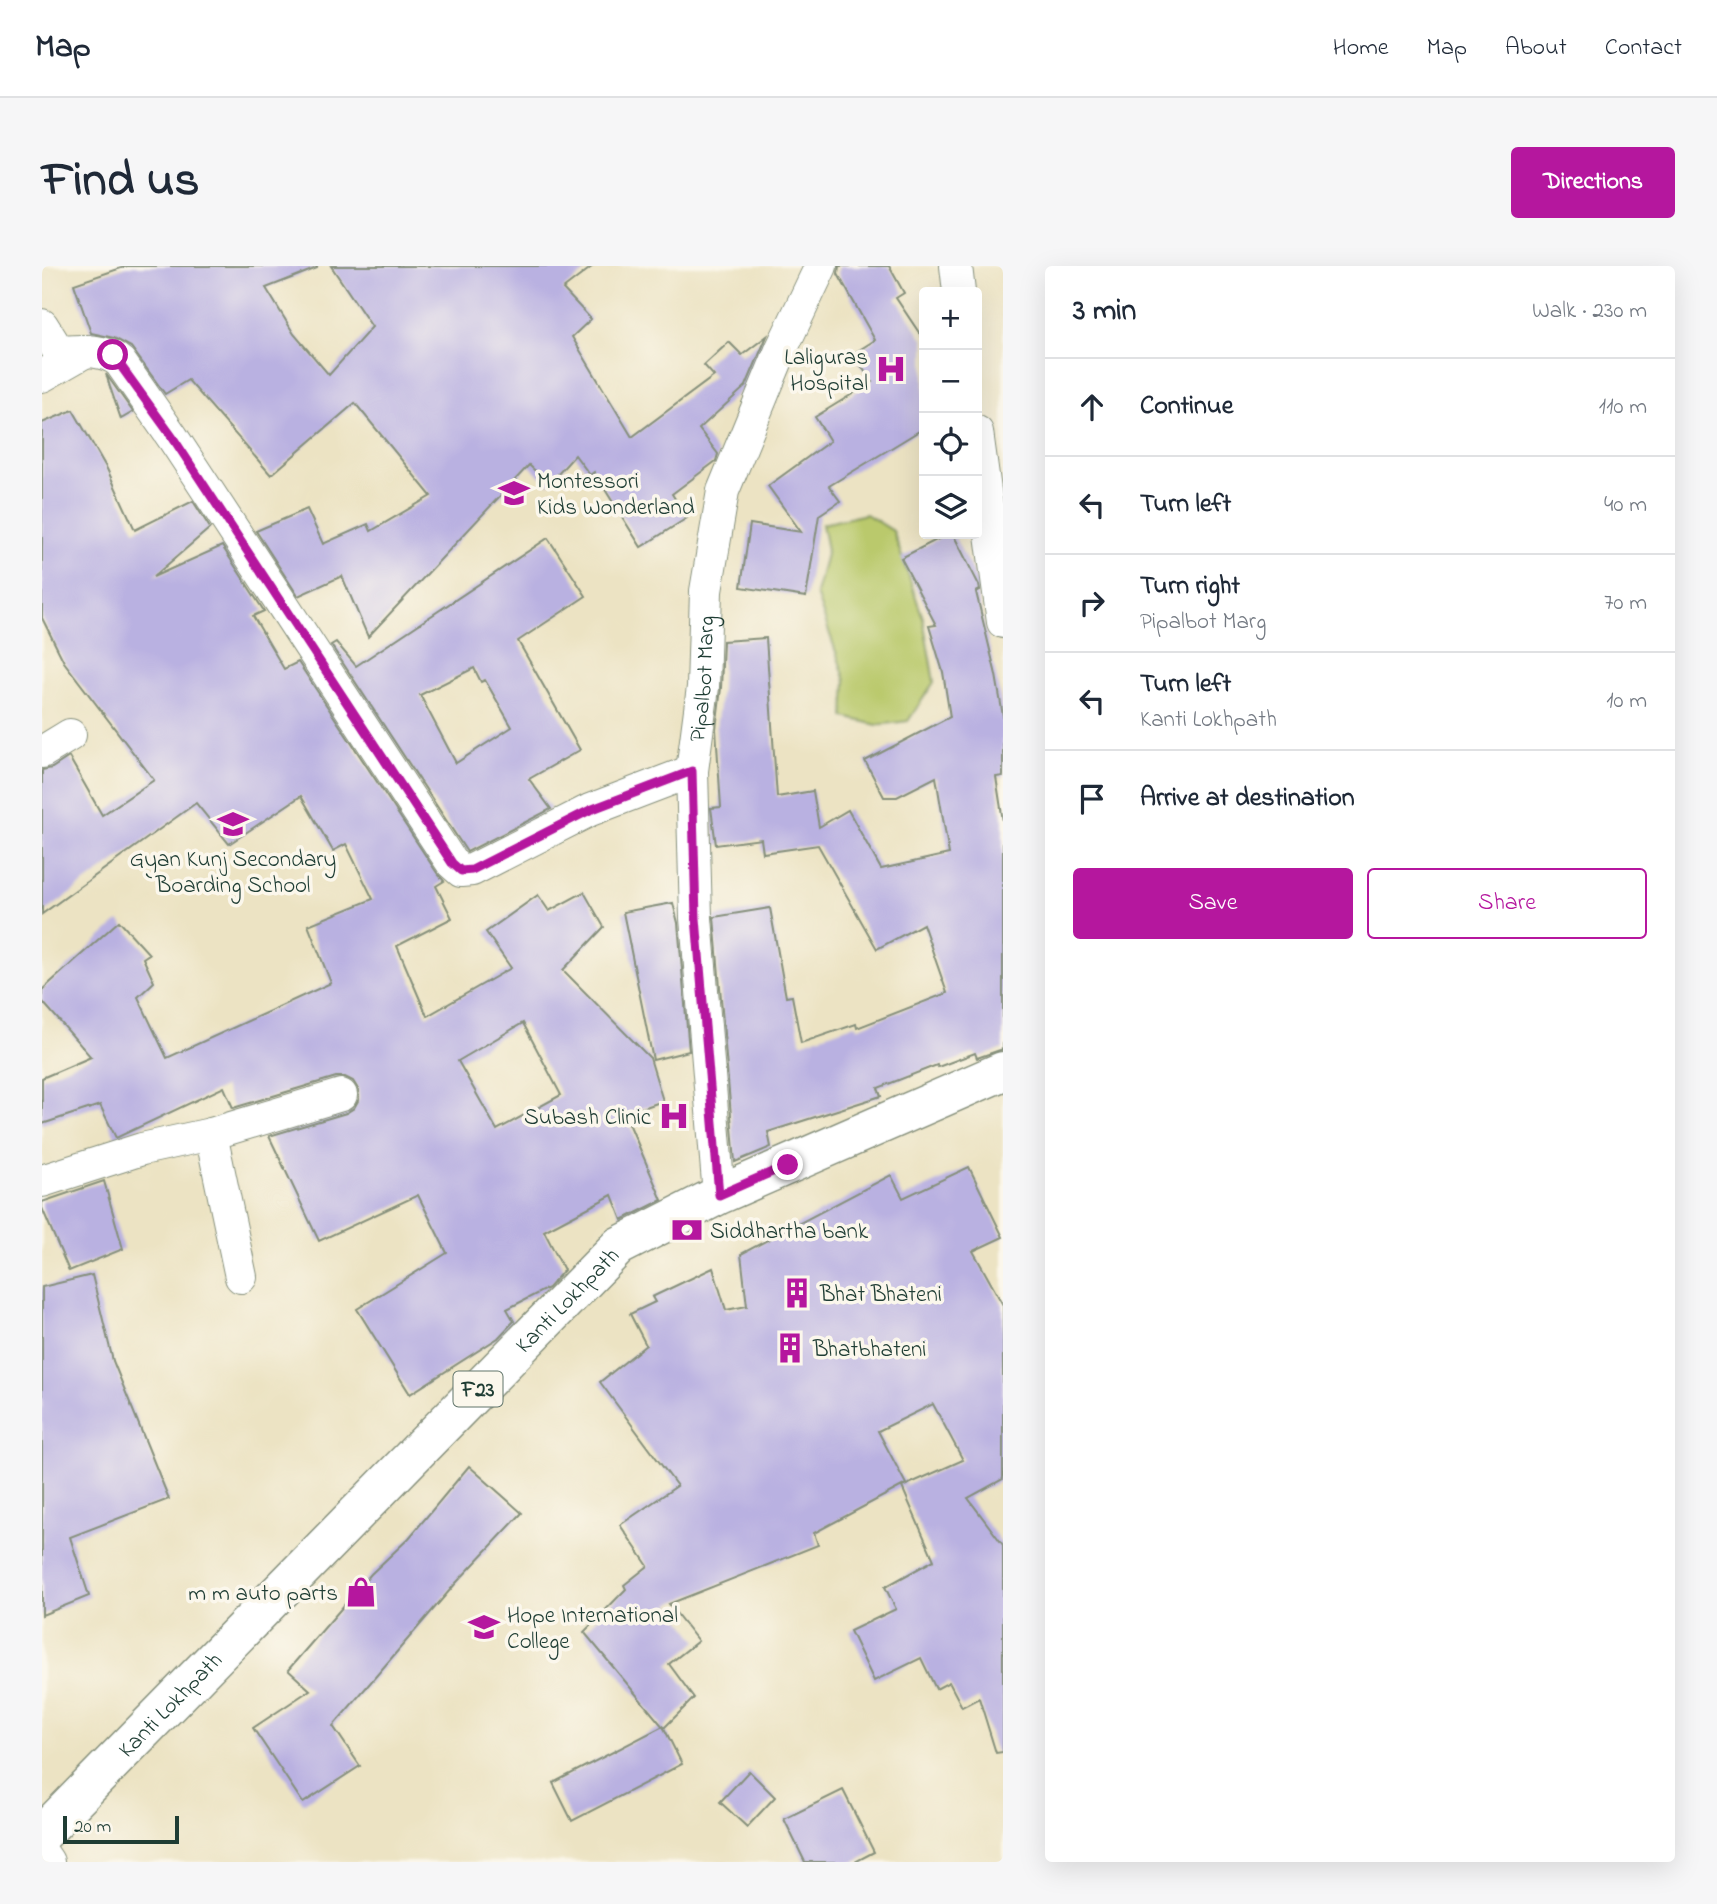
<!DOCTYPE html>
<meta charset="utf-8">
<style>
body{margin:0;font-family:"Indie Flower",sans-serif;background:#f6f6f7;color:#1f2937}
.controls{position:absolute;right:21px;top:21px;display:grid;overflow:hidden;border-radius:7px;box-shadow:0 7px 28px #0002}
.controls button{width:63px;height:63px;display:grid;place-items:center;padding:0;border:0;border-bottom:2px solid #e0e1e3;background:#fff;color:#1f2937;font:35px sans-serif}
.scale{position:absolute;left:21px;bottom:18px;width:116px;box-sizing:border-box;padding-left:7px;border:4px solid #1f3d34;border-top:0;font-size:19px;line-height:24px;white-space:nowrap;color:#1f3d34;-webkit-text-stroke:5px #fbf7ec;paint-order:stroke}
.stop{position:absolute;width:21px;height:21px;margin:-16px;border:5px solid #b5179e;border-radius:50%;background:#fff}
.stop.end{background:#b5179e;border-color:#fff;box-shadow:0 2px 7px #0008}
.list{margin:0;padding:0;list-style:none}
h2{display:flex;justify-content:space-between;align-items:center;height:91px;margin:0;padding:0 28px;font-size:30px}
h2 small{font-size:23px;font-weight:400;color:#747a83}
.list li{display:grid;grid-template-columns:46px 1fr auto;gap:21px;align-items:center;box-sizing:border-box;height:98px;padding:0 28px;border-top:2px solid #e0e1e3}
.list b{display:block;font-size:26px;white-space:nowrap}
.list p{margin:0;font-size:23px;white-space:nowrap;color:#747a83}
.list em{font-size:23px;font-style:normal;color:#747a83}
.actions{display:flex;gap:14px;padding:21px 28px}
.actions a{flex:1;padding:16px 0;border:2px solid #b5179e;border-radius:7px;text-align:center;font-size:24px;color:#b5179e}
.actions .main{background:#b5179e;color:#fff}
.icon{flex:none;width:38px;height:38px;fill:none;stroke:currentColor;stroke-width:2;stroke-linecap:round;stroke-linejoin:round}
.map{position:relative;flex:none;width:961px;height:1596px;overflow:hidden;border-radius:7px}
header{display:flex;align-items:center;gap:42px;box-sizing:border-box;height:98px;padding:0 35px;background:#fff;border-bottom:2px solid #e0e1e3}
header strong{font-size:33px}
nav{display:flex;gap:38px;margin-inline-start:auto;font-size:24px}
.intro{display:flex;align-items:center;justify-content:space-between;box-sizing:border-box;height:168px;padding:0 42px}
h1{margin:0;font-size:49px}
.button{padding:18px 32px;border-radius:7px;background:#b5179e;color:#fff;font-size:24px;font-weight:700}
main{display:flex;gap:42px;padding:0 42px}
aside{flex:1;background:#fff;border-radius:7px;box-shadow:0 7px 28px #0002}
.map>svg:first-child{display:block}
</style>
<header>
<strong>Map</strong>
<nav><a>Home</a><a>Map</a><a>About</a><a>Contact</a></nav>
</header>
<div class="intro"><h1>Find us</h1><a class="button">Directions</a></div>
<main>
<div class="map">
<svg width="961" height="1596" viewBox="0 0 961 1596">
<rect width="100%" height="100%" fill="#fbf7ec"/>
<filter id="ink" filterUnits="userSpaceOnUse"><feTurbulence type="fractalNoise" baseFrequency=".0143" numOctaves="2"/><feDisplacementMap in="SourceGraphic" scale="14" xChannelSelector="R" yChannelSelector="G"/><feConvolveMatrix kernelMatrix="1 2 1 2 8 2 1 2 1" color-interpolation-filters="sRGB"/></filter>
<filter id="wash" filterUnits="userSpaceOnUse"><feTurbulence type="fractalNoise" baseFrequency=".00686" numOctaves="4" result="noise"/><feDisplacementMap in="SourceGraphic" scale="28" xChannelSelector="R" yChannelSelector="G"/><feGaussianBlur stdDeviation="1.57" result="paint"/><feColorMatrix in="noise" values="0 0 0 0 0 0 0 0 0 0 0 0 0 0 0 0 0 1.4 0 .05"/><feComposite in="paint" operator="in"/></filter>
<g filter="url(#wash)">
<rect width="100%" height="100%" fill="#ece3c3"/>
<polygon fill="#bac96c" stroke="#6c8350" stroke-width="2" points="824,248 851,265 881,352 892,416 866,455 835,459 802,451 804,415 774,328 785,284 780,258"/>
<g id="blocks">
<g fill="#b9b1e1" fill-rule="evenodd">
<polygon points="85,0 275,0 275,2 224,22 252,68 287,109 330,61 289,0 551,0 521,23 549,53 530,71 590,171 672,110 662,99 687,76 700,89 725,70 704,120 657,163 676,188 674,195 630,228 645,252 599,281 552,206 548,209 533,189 507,218 487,199 326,371 300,310 256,330 214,265 265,243 281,278 326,258 329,265 389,230 313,137 229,209 146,114 123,128 89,81 72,72 49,67 32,18"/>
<polygon points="797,0 847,0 862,27 854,32 882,74 882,162 787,220 798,235 777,249 764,331 699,321 708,258 759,266 726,220 788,175 773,151 830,116 811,88 833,74 796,8"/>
<polygon points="64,108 91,146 79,153 68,121"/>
<path d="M31,144L65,203L93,264L151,235L168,262L111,311L180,280L222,345L211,350L242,403L256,396L395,607L402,615L394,620L410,652L355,680L385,750L469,702L444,666L496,629L507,645L542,626L562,661L521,704L608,792L621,835L583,848L620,934L580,954L570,929L502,965L522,1004L506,1022L465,1043L472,1055L456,1072L368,1128L315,1043L405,987L376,929L277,975L227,870L304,847L312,842L317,833L316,823L311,815L303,811H294L191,842L182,821L74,872L58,839L0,858V812L49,791L0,735V724L77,655L107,688L101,692L112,716L96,731L125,792L289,717L266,659L331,633L304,578L291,585L259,530L187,578L154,537L0,648V504L10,502L27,491L60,549L112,514L22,396L0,352V157ZM481,757L519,829L455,864L416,795Z"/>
<polygon points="906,268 911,268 937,319 938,324 934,326 954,409 961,450 961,510 954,511 961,555 961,783 935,792 933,787 896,801 895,799 836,822 839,830 726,866 729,881 693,896 672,651 728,642 744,731 750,730 759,777 814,758 815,762 905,727 881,658 835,683 776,579 721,587 719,573 674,579 669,542 679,541 674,463 679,422 681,375 724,372 735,531 771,525 777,561 806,544 839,603 907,588 894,511 855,531 842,531 823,495 908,451 901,406 887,360 894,359 859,292"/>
<path d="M506,272L544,330L476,375L538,484L487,513L509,543L425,586L289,379L294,376L314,400ZM432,402L439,416L443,414L470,461L414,497L378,429Z"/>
<polygon points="631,637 636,657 647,785 611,794 581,646"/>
<polygon points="927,901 961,971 931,985 961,1039 961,1213 926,1232 961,1279 961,1486 954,1487 937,1432 920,1441 907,1416 894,1423 879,1392 832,1415 808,1365 854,1343 843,1321 892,1294 860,1221 921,1194 891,1138 836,1165 864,1218 772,1267 776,1279 627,1338 656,1375 627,1398 652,1432 622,1462 542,1366 584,1323 582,1319 606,1300 578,1259 635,1220 558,1116 604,1079 588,1048 613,1036 610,1031 671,1002 684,1044 705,1040 699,988 849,909 861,932"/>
<polygon points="62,915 81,983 27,1005 0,942 0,936"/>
<polygon points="50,1009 71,1095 127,1233 28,1271 47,1330 0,1349 0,1021"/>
<polygon points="427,1200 480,1247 414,1317 291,1460 318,1500 261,1537 211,1462 268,1424 246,1404 329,1308 367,1272"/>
<polygon points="621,1460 640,1498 530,1555 511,1517"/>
<polygon points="707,1505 733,1531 705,1561 678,1536"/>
<polygon points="801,1524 832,1586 813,1596 763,1596 742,1553"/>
</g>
</g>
</g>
<g filter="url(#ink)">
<use href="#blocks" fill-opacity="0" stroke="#86907c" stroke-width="2"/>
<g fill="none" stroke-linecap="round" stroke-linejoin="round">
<g stroke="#86907c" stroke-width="34">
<g id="street">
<polyline points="914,0 917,26"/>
<path d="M0,59L17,86C37,85 62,82 78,96L131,172L410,597L419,605L430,604L548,544L650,505"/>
<polyline points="0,110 44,85"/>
<polyline points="935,166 961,356"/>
<polyline points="0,486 28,469"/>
<polyline points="169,868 299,829"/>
<polyline points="0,915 100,883 169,868 199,1011"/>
<path id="s1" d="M677,929L654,652L650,505L661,421L664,325L681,225L739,84L779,0"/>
<polyline points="0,1587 6,1596"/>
</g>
</g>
<g stroke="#86907c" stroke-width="41">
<g id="primary">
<path id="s2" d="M0,1568L577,980L677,929L961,805"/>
</g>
</g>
<use href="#street" stroke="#fff" stroke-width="32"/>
<use href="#primary" stroke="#fff" stroke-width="38"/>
</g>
</g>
<g fill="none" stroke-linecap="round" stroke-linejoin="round" filter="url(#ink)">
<polyline stroke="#b5179e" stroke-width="9" points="71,89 131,172 410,597 419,605 430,604 548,544 650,505 654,652 677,929 746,899"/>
</g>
<defs>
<g id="hospital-bare" transform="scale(2.415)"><path d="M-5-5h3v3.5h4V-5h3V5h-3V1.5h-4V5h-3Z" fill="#b5179e" stroke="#fbf7ec" stroke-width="2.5" paint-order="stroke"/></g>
<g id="school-bare" transform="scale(2.415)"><path d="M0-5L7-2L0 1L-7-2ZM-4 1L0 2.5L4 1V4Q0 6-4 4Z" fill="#b5179e" stroke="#fbf7ec" stroke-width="2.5" paint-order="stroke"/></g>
<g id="bank-bare" transform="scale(2.415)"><path d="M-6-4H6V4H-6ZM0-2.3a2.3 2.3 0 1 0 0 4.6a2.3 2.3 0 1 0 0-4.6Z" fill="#b5179e" stroke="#fbf7ec" stroke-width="2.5" paint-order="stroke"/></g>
<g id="building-bare" transform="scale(2.415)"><path d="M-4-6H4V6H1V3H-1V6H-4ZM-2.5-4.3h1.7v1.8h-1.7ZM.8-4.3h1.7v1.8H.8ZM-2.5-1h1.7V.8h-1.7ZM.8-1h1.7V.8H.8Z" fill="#b5179e" stroke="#fbf7ec" stroke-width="2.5" paint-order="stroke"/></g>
<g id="shop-bare" transform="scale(2.415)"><path d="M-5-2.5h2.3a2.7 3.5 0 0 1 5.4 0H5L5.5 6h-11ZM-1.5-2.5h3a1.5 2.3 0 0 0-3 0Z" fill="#b5179e" stroke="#fbf7ec" stroke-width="2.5" paint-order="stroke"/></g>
<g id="university-bare" transform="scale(2.415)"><path d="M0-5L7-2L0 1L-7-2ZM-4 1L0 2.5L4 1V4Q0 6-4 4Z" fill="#b5179e" stroke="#fbf7ec" stroke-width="2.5" paint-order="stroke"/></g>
</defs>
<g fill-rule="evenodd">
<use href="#hospital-bare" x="849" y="103"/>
<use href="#school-bare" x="472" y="227"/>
<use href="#school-bare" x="191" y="558"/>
<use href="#hospital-bare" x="632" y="850"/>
<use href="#bank-bare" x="645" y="964"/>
<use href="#building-bare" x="755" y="1027"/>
<use href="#building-bare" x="748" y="1082"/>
<use href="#shop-bare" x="319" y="1326"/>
<use href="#university-bare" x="442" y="1361"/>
</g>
<g text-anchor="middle" stroke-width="7" stroke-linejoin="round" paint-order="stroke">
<rect fill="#fbf7ec" stroke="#61756b" stroke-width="2" x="411.5" y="1105.5" width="49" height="35" rx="5"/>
<g font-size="21" font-weight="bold" fill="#1f3d34">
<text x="436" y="1130">F23</text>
</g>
<g font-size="23" fill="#1f3d34" stroke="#fbf7ec" text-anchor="start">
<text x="826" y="98" text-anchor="end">Laliguras<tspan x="826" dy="26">Hospital</tspan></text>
<text x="495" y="222">Montessori<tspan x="495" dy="26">Kids Wonderland</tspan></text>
<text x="191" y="600" text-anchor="middle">Gyan Kunj Secondary<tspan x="191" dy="26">Boarding School</tspan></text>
<text x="609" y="858" text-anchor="end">Subash Clinic</text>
<text x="668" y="972">Siddhartha bank</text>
<text x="778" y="1035">Bhat Bhateni</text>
<text x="771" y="1090">Bhatbhateni</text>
<text x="296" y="1334" text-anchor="end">m m auto parts</text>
<text x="465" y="1356">Hope International<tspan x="465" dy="26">College</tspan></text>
</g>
<g font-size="23" fill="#1f3d34" stroke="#fbf7ec">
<text dy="8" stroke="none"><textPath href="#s1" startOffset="518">Pipalbot Marg</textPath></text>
<text dy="8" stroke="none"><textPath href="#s2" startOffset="749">Kanti Lokhpath</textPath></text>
<text dy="8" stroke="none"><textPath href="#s2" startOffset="182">Kanti Lokhpath</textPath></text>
</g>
</g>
</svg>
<div class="controls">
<button>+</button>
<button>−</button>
<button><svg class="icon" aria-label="locate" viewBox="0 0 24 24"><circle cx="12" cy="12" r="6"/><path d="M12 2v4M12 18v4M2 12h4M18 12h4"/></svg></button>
<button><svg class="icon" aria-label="layers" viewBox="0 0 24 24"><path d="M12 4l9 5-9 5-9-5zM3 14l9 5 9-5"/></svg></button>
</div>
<div class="scale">20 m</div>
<div class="stop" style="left:71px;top:89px"></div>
<div class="stop end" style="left:746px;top:899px"></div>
</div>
<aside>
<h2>3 min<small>Walk · 230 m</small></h2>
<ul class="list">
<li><svg class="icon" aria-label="ahead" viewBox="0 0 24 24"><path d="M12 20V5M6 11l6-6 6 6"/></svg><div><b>Continue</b></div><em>110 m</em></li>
<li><svg class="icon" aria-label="left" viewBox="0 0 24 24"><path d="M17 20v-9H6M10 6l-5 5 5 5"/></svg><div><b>Turn left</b></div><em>40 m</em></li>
<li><svg class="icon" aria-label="right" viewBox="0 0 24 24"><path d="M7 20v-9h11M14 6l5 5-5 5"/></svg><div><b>Turn right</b><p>Pipalbot Marg</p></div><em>70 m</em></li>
<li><svg class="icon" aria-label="left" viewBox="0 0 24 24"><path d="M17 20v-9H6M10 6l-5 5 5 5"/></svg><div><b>Turn left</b><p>Kanti Lokhpath</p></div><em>10 m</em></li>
<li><svg class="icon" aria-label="arrive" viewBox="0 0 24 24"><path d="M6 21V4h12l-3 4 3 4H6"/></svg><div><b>Arrive at destination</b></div></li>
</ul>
<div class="actions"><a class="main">Save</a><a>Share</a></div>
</aside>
</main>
